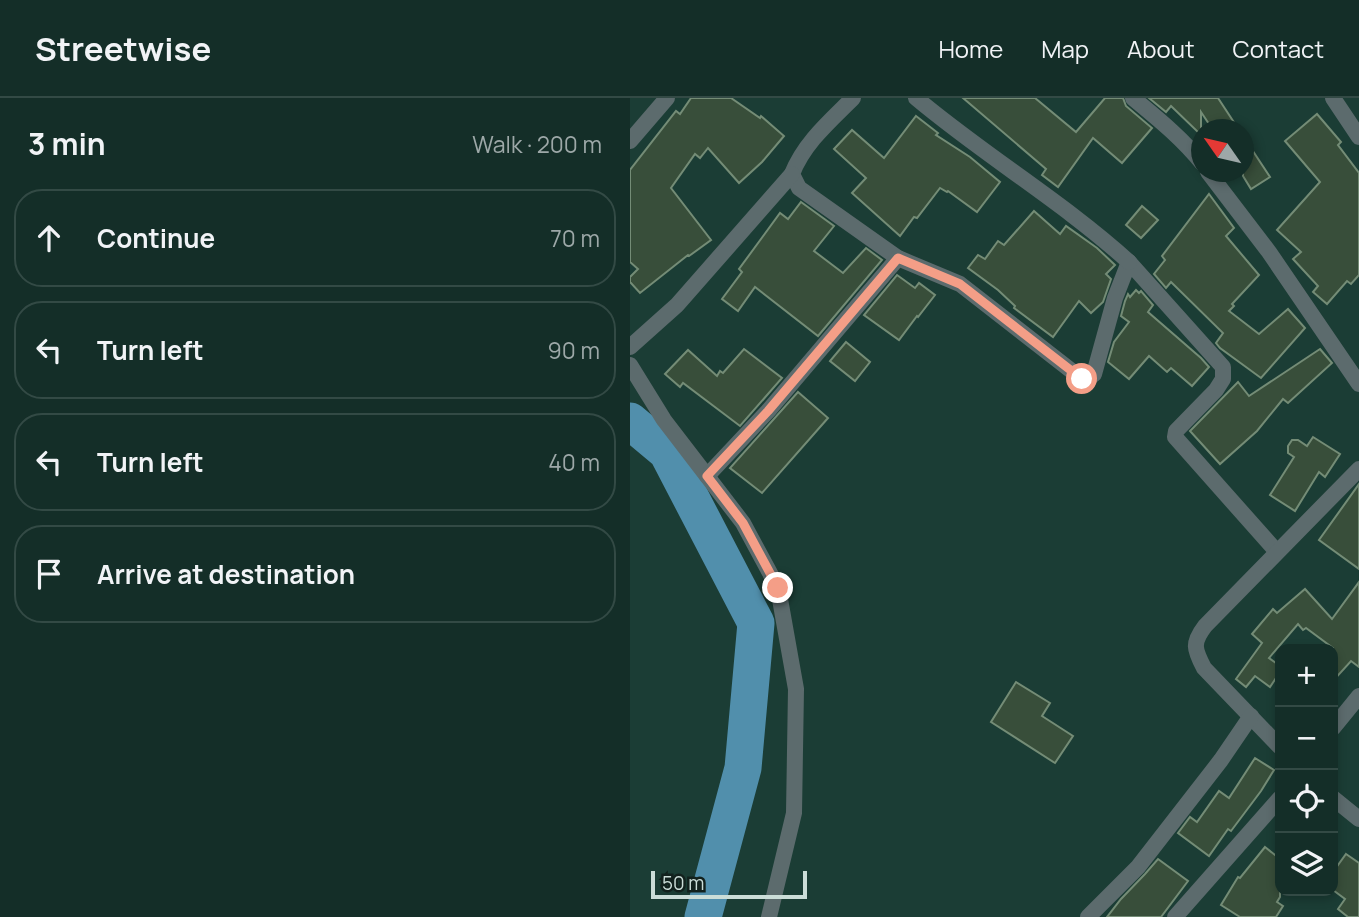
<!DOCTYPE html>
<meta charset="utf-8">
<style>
body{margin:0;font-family:Manrope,sans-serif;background:#213a34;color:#f1f3f6}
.controls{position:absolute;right:21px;bottom:21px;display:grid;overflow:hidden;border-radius:14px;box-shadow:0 4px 10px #0003}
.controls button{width:63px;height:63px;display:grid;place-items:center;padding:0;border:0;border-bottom:2px solid #334a45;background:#142e28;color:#f1f3f6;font:35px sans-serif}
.compass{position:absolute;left:561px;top:21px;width:63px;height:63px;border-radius:50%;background:#142e28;box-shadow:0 4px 10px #0003;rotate:304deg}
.scale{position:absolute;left:21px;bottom:18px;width:156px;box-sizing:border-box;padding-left:7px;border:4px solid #cbddd8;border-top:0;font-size:19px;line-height:24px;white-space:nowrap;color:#cbddd8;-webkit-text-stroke:5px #12211d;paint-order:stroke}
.stop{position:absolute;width:21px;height:21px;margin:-16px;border:5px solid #f49e87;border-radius:50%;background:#fff}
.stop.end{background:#f49e87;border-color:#fff;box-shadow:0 2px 7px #0008}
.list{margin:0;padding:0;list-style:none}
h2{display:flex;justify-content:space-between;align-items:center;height:91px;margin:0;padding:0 28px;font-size:30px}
h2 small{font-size:23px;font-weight:400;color:#9da8a8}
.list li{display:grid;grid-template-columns:46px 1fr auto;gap:21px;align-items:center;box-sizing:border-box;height:98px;margin:0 14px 14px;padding:0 14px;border:2px solid #334a45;border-radius:28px}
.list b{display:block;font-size:26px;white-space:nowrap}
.list em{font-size:23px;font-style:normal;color:#9da8a8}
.icon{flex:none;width:38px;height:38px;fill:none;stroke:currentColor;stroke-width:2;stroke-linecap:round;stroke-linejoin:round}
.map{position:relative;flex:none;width:729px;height:819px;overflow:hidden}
header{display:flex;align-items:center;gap:42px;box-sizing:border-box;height:98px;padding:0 35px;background:#142e28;border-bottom:2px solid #334a45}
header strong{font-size:33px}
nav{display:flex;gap:38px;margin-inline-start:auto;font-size:24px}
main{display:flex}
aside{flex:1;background:#142e28}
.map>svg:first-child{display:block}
</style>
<header>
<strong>Streetwise</strong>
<nav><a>Home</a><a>Map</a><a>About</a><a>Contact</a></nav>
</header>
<main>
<aside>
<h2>3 min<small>Walk · 200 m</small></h2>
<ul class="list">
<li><svg class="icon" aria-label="ahead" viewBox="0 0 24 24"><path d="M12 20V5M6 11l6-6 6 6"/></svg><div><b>Continue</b></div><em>70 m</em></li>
<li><svg class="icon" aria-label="left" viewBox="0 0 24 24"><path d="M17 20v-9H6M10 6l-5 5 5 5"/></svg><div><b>Turn left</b></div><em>90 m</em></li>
<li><svg class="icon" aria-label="left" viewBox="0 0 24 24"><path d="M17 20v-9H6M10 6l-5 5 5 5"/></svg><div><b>Turn left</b></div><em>40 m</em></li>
<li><svg class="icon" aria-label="arrive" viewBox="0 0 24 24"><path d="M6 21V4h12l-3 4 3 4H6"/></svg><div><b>Arrive at destination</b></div></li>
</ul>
</aside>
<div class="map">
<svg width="729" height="819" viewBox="0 0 729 819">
<rect width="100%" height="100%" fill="#1b3d35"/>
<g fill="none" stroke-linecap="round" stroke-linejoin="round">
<polyline stroke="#518fac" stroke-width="37" points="0,323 37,354 126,525 113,670 73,819"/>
</g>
<g fill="#384e3a" stroke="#748c76" stroke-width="2">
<polygon points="61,0 101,0 130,20 131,18 154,38 132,64 109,85 78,50 70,60 65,56 41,90 81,142 59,158 58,157 10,195 0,184 0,179 8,171 0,164 0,72 46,13 50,16"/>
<polygon points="333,0 405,0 446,34 475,0 493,0 496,8 522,30 492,65 463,40 428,89 412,77 416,71"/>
<polygon points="519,0 588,0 609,32 583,32 571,14 571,37 541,8 536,14"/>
<polygon points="687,16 711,44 708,47 729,75 729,177 721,186 717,183 697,206 683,194 688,188 663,161 671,154 647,132 690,84 655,43"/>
<polygon points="286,18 308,35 306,37 340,59 370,84 347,114 318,93 317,94 310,90 287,120 284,119 270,138 222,95 236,80 204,51 222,32 254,60"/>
<polygon points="613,38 640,79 621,91 613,78"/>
<polygon points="579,96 604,130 596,138 629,177 602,206 604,208 599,213 629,236 658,211 675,230 631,280 590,250 586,245 593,235 541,184 536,190 524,176 535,162 532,158"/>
<polygon points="171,104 204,128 184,153 213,175 236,150 252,162 188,238 125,189 108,213 92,201 112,174 109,171 150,115 158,121"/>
<polygon points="512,108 528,122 511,140 496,127"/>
<polygon points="404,113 430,136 436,128 467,150 485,167 476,176 481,181 473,204 461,215 449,203 423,239 384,210 385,208 368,192 338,170 348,157 355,161 368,143 374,147"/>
<polygon points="267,177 285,190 289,185 305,197 288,219 287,218 269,242 234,217"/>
<polygon points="506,192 509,195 511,193 523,207 518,214 571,260 579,269 562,288 541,270 537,274 519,258 499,281 478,264 484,244 499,224 491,218 495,203 498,196 500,199"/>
<polygon points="216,244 240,264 225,283 200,263"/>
<polygon points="114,251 152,280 110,328 53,285 50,289 35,276 58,252 87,278 90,273 93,275"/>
<polygon points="690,251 702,265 658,305 653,301 627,333 590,366 560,333 608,284 619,298"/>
<polygon points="168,294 198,320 132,395 100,370"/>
<polygon points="683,339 710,356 695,379 689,374 665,413 640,397 664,359 658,355 658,348 662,342 668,342 677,348"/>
<polygon points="729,386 729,471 689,442"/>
<polygon points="729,484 729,569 721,563 703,583 703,550 676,530 673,532 668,526 639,560 650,568 650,574 640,589 625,578 616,589 606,581 632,545 622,536 643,511 647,515 675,491 702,521"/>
<polygon points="386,584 420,605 412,618 443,638 425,665 361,624"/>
<polygon points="625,660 644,672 631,693 601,733 598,731 579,758 548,735 560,719 567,724 589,693 599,700"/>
<polygon points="635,749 650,761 650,799 647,804 653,808 646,819 610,819 591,807 608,779 610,780"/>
<polygon points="716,756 729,765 729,819 718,819 708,811 715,801 703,792 703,774"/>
<polygon points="528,761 558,783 531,819 477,819 491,801 515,776"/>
</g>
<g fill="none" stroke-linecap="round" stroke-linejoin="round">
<g stroke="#5c6b6d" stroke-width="16">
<path d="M223,0C200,23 174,45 162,76L169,90L268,160L330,186L452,281L460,279L464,276L485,200L499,164L593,269V281L586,292L546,333L545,339L647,454"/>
<path d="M286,0C355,58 433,104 499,164"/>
<path d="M503,0C527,20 552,40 572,65"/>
<polyline points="703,0 729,39"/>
<polyline points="0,43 37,0"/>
<polyline points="578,74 639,154 729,286"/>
<polyline points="0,249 47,207 162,76"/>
<polyline points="0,267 34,322 113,425 148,490 166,591 164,715 139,819"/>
<polyline points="77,378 138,313 268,160"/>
<polyline points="703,630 729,598"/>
<path d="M650,649L574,570C564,551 562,545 575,528L729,371"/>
<polyline points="703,700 729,721"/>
<polyline points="458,819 508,769 591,662 621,618"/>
<polyline points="545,819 650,700"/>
</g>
</g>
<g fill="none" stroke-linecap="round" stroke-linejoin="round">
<polyline stroke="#f49e87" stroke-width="9" points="148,490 113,425 77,378 138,313 268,160 330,186 452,281"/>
</g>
</svg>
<div class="controls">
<button>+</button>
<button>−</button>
<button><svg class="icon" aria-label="locate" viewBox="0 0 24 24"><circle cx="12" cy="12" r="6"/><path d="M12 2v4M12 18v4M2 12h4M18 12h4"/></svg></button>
<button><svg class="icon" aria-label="layers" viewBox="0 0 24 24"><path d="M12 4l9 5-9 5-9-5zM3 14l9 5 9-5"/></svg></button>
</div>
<svg class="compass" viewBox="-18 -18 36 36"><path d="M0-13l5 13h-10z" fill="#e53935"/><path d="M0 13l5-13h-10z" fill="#9da8a8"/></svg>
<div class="scale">50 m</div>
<div class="stop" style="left:452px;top:281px"></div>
<div class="stop end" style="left:148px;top:490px"></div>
</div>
</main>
